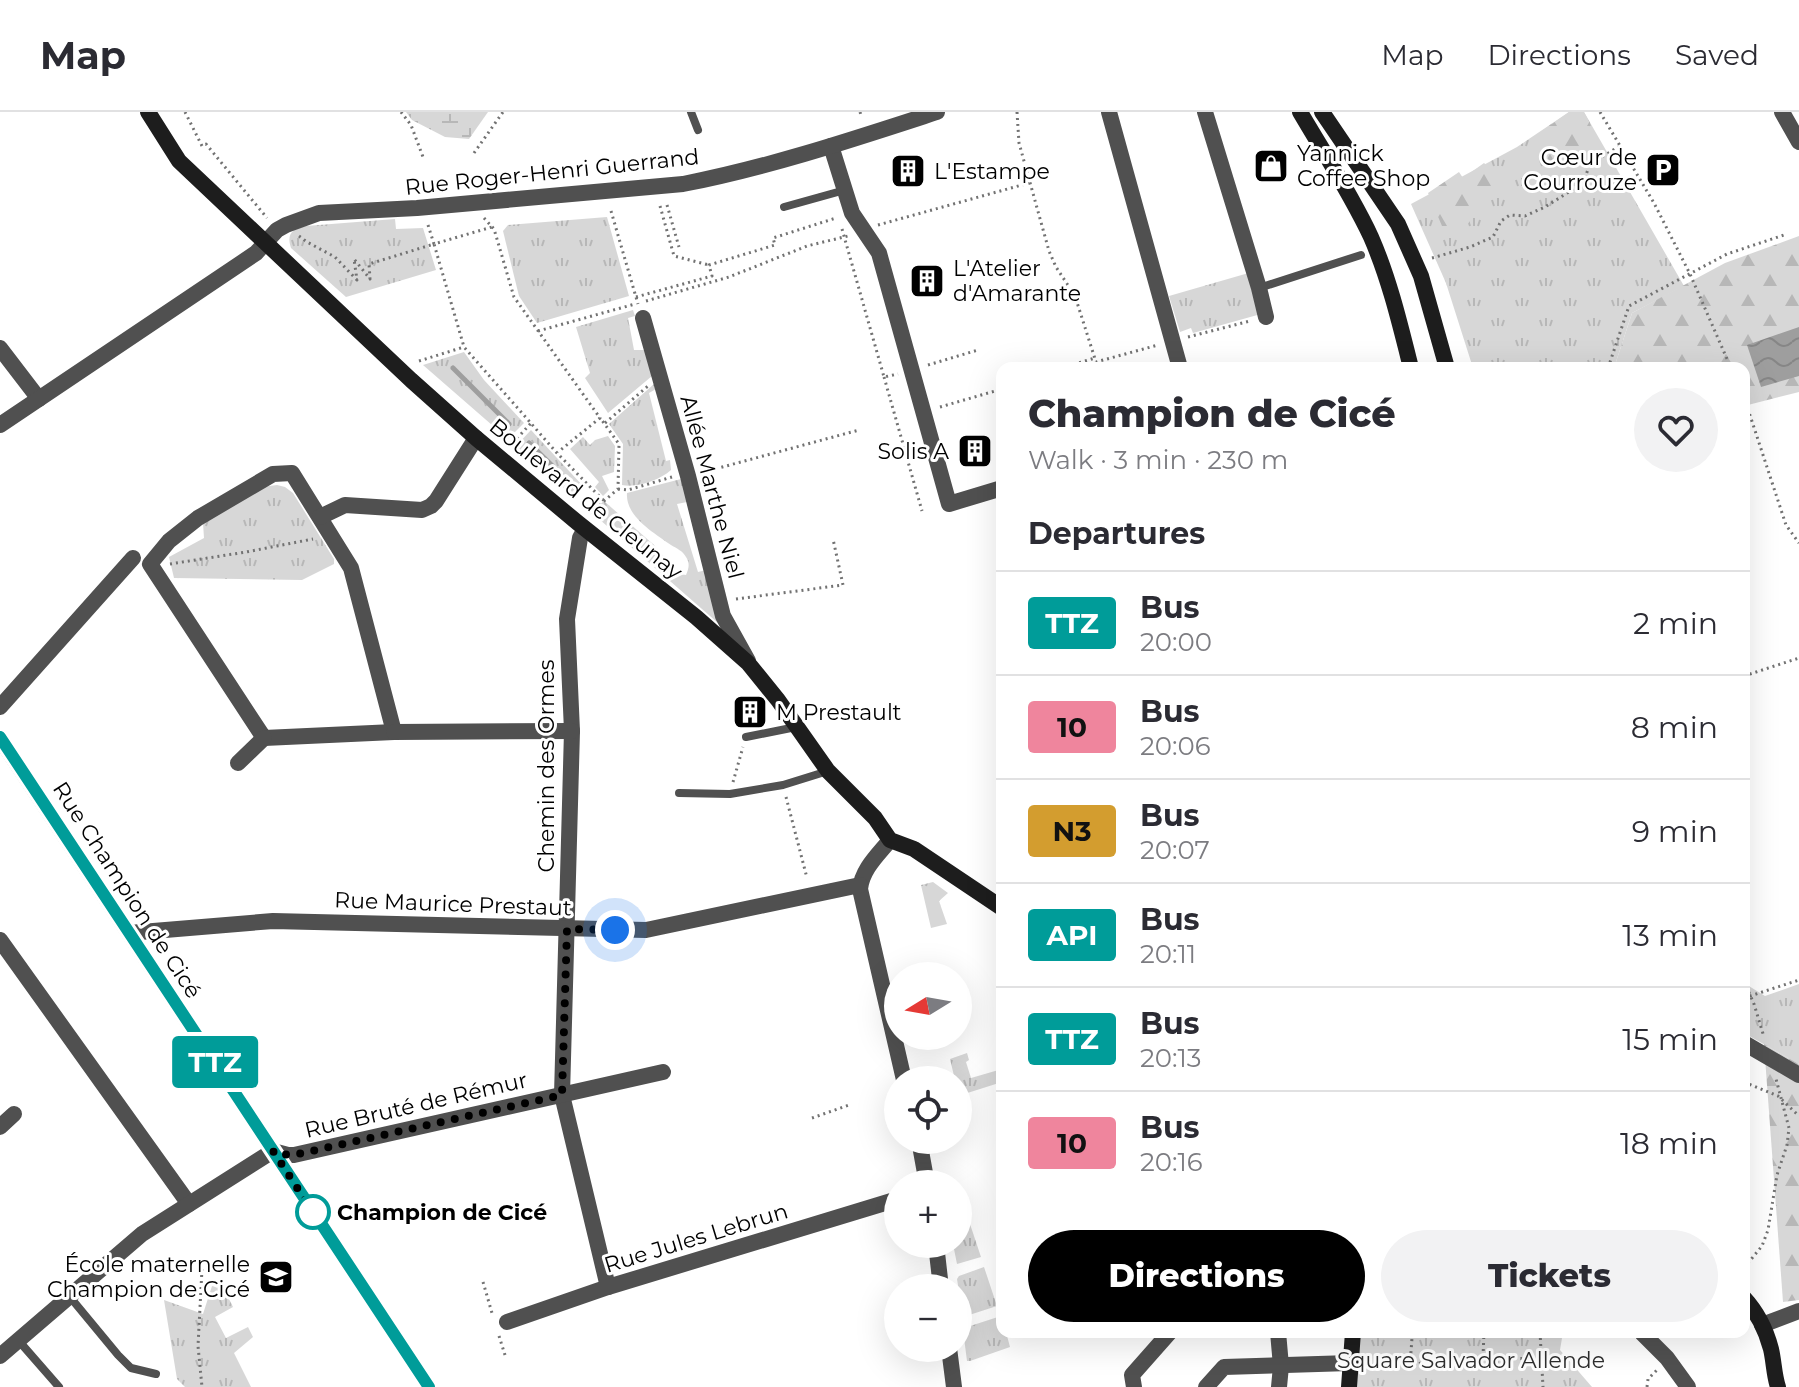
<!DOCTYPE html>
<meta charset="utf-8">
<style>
body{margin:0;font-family:Montserrat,sans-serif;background:#f2f2f3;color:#2b2b33;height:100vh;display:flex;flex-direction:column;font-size:30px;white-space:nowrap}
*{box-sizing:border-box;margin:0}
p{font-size:26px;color:#7c7c81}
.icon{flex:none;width:44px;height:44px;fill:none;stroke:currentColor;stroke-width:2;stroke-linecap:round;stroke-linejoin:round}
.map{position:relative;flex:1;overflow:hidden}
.sheet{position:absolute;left:996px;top:250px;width:754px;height:976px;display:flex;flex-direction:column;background:#fff;border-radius:16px;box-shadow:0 8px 32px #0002}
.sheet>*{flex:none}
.badge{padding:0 16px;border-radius:6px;font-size:28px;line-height:52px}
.needle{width:52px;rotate:259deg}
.tools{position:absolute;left:884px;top:850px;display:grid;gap:16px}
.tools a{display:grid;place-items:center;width:88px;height:88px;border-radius:50%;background:#fff;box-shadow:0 8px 32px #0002;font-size:40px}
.you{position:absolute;width:40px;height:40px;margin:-20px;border:6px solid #fff;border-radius:50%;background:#1a73e8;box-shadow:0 0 0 12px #1a73e833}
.map>.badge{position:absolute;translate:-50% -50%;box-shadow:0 0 0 4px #fff}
h2{padding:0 32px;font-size:30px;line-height:72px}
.round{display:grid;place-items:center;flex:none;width:84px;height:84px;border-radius:42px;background:#f2f2f3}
.headline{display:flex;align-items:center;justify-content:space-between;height:136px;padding:0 32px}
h1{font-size:38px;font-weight:800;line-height:60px}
.primary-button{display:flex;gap:16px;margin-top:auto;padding:16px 32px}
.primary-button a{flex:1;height:92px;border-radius:48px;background:#000;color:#fff;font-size:32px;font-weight:800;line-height:92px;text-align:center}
.primary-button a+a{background:#f2f2f3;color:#2b2b33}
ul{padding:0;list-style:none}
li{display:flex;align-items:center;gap:24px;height:104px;padding:0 32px;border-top:2px solid #e1e1e2}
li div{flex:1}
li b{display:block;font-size:30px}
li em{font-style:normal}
li .badge{min-width:88px;font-weight:700;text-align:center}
header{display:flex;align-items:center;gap:48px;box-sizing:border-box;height:112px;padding:0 40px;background:#fff;border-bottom:2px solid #e1e1e2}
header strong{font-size:38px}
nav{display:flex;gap:44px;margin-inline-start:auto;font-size:28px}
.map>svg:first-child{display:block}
.grass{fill:url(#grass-tufts)}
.forest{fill:url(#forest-firs)}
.wetland{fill:url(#wetland-marsh)}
.water{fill:url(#water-waves)}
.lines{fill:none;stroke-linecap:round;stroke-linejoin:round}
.stream{stroke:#9e9e9e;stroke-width:5}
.path{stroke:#727272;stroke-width:3;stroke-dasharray:2 4;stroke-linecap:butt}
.lane{stroke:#505050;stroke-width:8}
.street{stroke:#505050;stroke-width:16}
.secondary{stroke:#1d1d1d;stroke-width:16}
.line-casing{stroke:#fff;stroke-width:18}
.line{stroke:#009c99;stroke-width:12}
.walk{stroke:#000;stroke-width:8;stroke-dasharray:0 14.4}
.stop-dot{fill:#fff;stroke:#009c99;stroke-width:4}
.labels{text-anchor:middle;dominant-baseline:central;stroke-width:6;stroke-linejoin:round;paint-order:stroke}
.poi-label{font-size:22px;fill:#000;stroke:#fff;text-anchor:start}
.street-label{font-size:22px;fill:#000;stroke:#fff}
.stop-label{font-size:22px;font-weight:bold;fill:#000;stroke:#fff;text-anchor:start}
.park-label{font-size:22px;fill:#2e2e2e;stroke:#fff}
</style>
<header>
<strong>Map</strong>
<nav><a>Map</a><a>Directions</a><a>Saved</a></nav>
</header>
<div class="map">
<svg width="1799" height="1275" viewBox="0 0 1799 1275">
<defs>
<pattern id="grass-tufts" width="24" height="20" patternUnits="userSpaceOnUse" patternTransform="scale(2)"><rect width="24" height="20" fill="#d7d7d7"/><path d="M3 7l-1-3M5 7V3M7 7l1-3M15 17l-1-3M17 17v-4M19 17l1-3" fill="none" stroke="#b7b7b7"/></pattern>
<pattern id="forest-firs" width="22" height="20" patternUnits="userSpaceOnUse" patternTransform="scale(2)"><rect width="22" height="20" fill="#d7d7d7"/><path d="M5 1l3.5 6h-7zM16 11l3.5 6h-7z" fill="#b7b7b7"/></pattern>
<pattern id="wetland-marsh" width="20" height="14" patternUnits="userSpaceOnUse" patternTransform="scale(2)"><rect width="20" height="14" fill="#d7d7d7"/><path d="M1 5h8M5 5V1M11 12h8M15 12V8" fill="none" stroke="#b7b7b7"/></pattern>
<pattern id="water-waves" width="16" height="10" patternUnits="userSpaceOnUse" patternTransform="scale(2)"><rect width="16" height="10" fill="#9e9e9e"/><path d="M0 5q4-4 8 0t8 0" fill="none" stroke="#868686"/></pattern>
</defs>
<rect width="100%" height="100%" fill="#fff"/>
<g class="grass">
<polygon points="1569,0 1584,0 1684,174 1632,201 1614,256 1473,256 1446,171 1411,92 1517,35"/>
<polygon points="607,105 629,184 537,211 519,184 503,119 508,113"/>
<path d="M395,107l1,10 27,-1 13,42 -90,27 -55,-49c-5,-15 2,-19 15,-22z"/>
<polygon points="1252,160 1261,202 1193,221 1191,216 1180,220 1169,184"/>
<polygon points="633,198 635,204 628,206 634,238 645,238 652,264 608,301 585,266 590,261 576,215"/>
<polygon points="464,240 484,268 524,311 508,327 423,253"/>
<path d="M654,272l2,5 -7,4 17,68 4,-1 1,10c-11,10 -34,18 -49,15l1,-41 -14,-20z"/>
<polygon points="531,318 583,374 573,384 516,334"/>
<polygon points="608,324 615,334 614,360 602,364 609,378 603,384 595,375 599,370 570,337 583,325 590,333 595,328"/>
<path d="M681,367l6,23 -10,2 21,68 8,-2 12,53 -127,-111 13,-11 50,44 25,29 7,1c3,-7 4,-12 0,-18 -3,-6 -10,-9 -15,-12 -17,-12 -46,-29 -44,-52z"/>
<polygon points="277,373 285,375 293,381 334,447 334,452 302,468 174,466 169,445 204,426 203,411 262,375"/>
<polygon points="933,770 948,781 939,789 947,812 931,816 921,773"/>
<polygon points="1744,871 1765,884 1799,872 1799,952 1744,921"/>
<polygon points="967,941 969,948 966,950 971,966 1002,957 1002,970 958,984 958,968 955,968 950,947"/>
<polygon points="970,1112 981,1145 957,1152 953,1132 958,1132 958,1115"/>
<polygon points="984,1155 997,1194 963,1205 957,1167 959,1164"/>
<polygon points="212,1174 224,1177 233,1195 215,1205 226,1226 248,1215 253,1225 234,1241 251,1275 185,1275 177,1267 164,1188 203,1202"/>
<polygon points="1001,1204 1002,1220 1006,1220 1010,1235 970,1249 967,1249 963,1218 964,1216"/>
<polygon points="1354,1220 1563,1220 1560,1238 1592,1275 1351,1275"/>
</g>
<g class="forest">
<polygon points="1569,0 1584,0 1590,11 1586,36 1568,51 1556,53 1548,47 1542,19"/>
<path d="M1484,51l17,15 5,15c-10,8 -21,7 -32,11l1,9 -13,20 -11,2 -9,-9 -14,-33 31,-21 4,6z"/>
<polygon points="1799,124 1799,280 1744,294 1744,256 1614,256 1632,201 1725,151"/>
<polygon points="1764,932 1799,952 1799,1188 1783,1190"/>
</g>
<polygon class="wetland" points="406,0 488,0 469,27 445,25 412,8"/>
<polygon class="water" points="1799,215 1799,264 1761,275 1747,233"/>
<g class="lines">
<g class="stream">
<polyline points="453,256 509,312"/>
<polyline points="529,331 574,375"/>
</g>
<g class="path">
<polyline points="185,0 202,34 206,32 267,106"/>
<polyline points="401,0 411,13 423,45"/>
<polyline points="860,0 861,3"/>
<polyline points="1017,0 1019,31 1049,139 1056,155 1075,184 1096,250 1158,233"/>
<polyline points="1600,0 1654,91 1690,162 1731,256"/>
<polyline points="474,41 503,0"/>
<polyline points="667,93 679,135"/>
<polyline points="660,94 674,144 709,153"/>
<polyline points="611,99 638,192"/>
<polyline points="484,106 494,117 514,185 600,306 558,340"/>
<polyline points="428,113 434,132 492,115"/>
<polyline points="878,113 1029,71"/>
<polyline points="842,117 884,265 898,262"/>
<polyline points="299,124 307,130 335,145 357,168 354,147 370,167 369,152 434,132 464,235 557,341 604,389"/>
<polyline points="1432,146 1470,135 1493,125 1501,109 1510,103 1525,104 1545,95 1583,71 1590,52 1620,34"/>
<polyline points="636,185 712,164 709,153 775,133 773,126 836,106"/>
<polyline points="646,189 729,165 807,134 848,124"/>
<polyline points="538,219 635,192"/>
<polyline points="1188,225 1250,209"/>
<polyline points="419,249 464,235"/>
<polyline points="928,253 978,238"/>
<polyline points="1062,256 1095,246"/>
<polyline points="1608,256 1629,194 1727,142 1787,122"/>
<polyline points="884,265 922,399"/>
<polyline points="1744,285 1786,413 1799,431"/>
<polyline points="940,295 1002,277"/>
<polyline points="605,311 648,274"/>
<polyline points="513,331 531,311"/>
<polyline points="704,360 859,318"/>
<polyline points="618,377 628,378 672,365"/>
<polyline points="590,401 618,377 619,332 601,307"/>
<polyline points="170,452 246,440 313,427"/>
<polyline points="736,487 843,473 833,427"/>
<polyline points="1744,564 1799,546"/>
<polyline points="733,670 743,635"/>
<polyline points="786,685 807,766"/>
<polyline points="1744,869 1754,892 1764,925"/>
<polyline points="1744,886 1799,868"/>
<polyline points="1744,970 1778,984 1799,1004"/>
<polyline points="812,1006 849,993"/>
<polyline points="1744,1156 1762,1134 1768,1118 1777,1063 1787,1033 1789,1016 1776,967"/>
<polyline points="202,1157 198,1234 202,1275"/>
<polyline points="483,1170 492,1201"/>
<polyline points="1540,1220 1543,1275"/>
<polyline points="499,1224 505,1243"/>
<polyline points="1483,1245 1484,1220"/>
<polyline points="1365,1253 1410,1253 1459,1245 1541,1247"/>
<polyline points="1410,1253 1412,1226 1418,1220"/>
<polyline points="1647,1275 1648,1267 1657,1258"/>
</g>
<g class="lane">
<polyline points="691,0 698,18"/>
<polyline points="784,95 845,78"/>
<polyline points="1259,176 1361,143"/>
<polyline points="746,625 796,615"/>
<polyline points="679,681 730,682 783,673 828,659"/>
<polyline points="70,1185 118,1243 131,1256 156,1262"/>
<polyline points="18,1228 59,1275"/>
</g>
<g class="street">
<polyline points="1109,0 1180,256"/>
<polyline points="1205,0 1259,176 1266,205"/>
<polyline points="1782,0 1799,30"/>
<polyline points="831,34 852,101 879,141 949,392 1002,376"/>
<polyline points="643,206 688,364 723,504 748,549"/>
<polyline points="0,236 39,287"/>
<path d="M0,313l256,-172 21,-23 9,-5 33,-12 98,-5 266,-24c87,-17 171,-45 254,-72"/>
<polygon points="292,361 351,456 394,620 264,626 150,452 169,429 198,406 273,362"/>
<polyline points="320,405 345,393 422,398 431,394 436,389 476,326"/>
<polyline points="585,417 580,426 567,507 572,619 562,983 608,1175"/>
<polyline points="0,595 133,446"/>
<polyline points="394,620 572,619"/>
<polyline points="0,626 429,1275"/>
<polyline points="238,651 264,626"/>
<path d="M890,728c-12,15 -28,29 -30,49l44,191"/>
<polyline points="129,821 273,809 646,818 860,773"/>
<polyline points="0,828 189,1092"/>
<polyline points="1744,931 1799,963"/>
<polyline points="0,1015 14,1002"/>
<polyline points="919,1028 927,1072"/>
<polyline points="936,1132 941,1176"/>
<polyline points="507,1210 608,1175 898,1087"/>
<polyline points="1762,1213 1799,1199"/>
<polyline points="1278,1220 1281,1254 1279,1275"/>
<polyline points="1642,1221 1667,1246 1688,1275"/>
<polyline points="949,1236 954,1275"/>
<polyline points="0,1244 142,1122 273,1039 288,1043 294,1043 663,960"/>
<polyline points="1134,1275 1132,1263 1170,1220"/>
<polyline points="1206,1275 1224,1255 1350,1251"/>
</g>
<g class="secondary">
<polyline points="148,0 179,49 411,268 476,326 578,411 696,505 748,551 778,588 828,659 875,706 890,728 914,737 1002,796"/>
<path d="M1300,0c24,41 51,82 71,125 18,41 29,87 40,131"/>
<polyline points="1322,0 1398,112 1421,164 1447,256"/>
<path d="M1744,1186c13,14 22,32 27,51 3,13 3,26 7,38"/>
<polyline points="1349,1275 1353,1220"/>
</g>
</g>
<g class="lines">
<g class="line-casing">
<polyline id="line" points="0,625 429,1275"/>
</g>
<use href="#line" class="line"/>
<polyline class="walk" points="313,1100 273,1039 288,1043 294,1043 562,983 567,817 615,818"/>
</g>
<defs>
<g id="shop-square" transform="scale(1.8)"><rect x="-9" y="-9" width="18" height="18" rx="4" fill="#000" stroke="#fff"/><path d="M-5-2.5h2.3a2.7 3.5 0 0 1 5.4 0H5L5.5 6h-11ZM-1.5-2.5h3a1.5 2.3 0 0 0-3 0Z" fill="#fff"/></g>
<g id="parking-square" transform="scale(1.8)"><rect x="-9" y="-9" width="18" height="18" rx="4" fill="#000" stroke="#fff"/><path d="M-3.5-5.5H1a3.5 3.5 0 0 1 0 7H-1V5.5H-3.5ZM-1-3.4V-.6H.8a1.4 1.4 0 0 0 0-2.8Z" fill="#fff"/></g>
<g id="building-square" transform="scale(1.8)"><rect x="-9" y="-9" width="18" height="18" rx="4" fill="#000" stroke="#fff"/><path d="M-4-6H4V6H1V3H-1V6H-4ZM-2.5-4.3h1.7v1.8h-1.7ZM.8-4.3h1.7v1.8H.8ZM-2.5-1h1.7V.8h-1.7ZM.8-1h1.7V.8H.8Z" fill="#fff"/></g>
<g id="school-square" transform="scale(1.8)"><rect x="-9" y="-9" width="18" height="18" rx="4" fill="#000" stroke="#fff"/><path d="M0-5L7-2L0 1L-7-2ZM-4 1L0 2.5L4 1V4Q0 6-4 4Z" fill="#fff"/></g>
</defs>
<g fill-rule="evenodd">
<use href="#shop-square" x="1271" y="54"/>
<use href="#parking-square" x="1663" y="58"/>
<use href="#building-square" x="908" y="59"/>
<use href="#building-square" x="927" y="169"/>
<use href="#building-square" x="975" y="339"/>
<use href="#building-square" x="750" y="600"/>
<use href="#school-square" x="276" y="1165"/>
</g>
<circle class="stop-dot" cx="313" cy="1100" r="16"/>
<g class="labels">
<g class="poi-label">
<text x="1297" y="41">Yannick<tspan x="1297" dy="25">Coffee Shop</tspan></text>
<text x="1637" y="45" text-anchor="end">Cœur de<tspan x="1637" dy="25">Courrouze</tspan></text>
<text x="934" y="59">L'Estampe</text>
<text x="953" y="156">L'Atelier<tspan x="953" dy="25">d'Amarante</tspan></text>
<text x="949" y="339" text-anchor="end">Solis A</text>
<text x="776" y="600">M Prestault</text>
<text x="250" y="1152" text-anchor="end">École maternelle<tspan x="250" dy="25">Champion de Cicé</tspan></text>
</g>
<g class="street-label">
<text transform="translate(552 60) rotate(-6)">Rue Roger-Henri Guerrand</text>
<text transform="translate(712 375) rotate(75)">Allée Marthe Niel</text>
<text transform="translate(586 387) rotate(39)">Boulevard de Cleunay</text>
<text transform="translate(546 654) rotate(-90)">Chemin des Ormes</text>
<text transform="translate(127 778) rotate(57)">Rue Champion de Cicé</text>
<text transform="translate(453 792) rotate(2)">Rue Maurice Prestaut</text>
<text transform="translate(416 993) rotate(-13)">Rue Bruté de Rémur</text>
<text transform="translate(696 1126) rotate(-17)">Rue Jules Lebrun</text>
</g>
<g class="stop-label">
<text x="337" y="1100">Champion de Cicé</text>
</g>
<g class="park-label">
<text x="1471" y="1248">Square Salvador Allende</text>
</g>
</g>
</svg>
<div class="tools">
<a><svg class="needle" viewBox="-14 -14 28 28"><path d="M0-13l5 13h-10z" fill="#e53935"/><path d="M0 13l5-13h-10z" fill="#7c7c81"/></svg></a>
<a><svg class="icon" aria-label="locate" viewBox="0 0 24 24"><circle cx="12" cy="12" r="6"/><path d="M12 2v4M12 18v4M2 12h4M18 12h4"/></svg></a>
<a>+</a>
<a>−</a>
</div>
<div class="you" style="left:615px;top:818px"></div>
<b class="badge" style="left:215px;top:950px;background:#009c99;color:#fff">TTZ</b>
<section class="sheet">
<div class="headline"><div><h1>Champion de Cicé</h1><p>Walk · 3 min · 230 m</p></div><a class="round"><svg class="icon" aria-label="heart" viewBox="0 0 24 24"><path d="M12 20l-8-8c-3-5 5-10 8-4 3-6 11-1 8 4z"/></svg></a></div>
<h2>Departures</h2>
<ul>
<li><span class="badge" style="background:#009c99;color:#fff">TTZ</span><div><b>Bus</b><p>20:00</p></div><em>2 min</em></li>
<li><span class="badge" style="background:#ef859d;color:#111">10</span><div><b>Bus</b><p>20:06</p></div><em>8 min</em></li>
<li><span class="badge" style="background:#d39d2f;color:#111">N3</span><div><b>Bus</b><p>20:07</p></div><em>9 min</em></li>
<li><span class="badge" style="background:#009c99;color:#fff">API</span><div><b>Bus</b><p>20:11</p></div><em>13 min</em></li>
<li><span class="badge" style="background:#009c99;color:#fff">TTZ</span><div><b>Bus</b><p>20:13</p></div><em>15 min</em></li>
<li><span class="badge" style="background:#ef859d;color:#111">10</span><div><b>Bus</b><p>20:16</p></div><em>18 min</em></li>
</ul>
<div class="primary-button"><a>Directions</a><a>Tickets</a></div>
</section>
</div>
